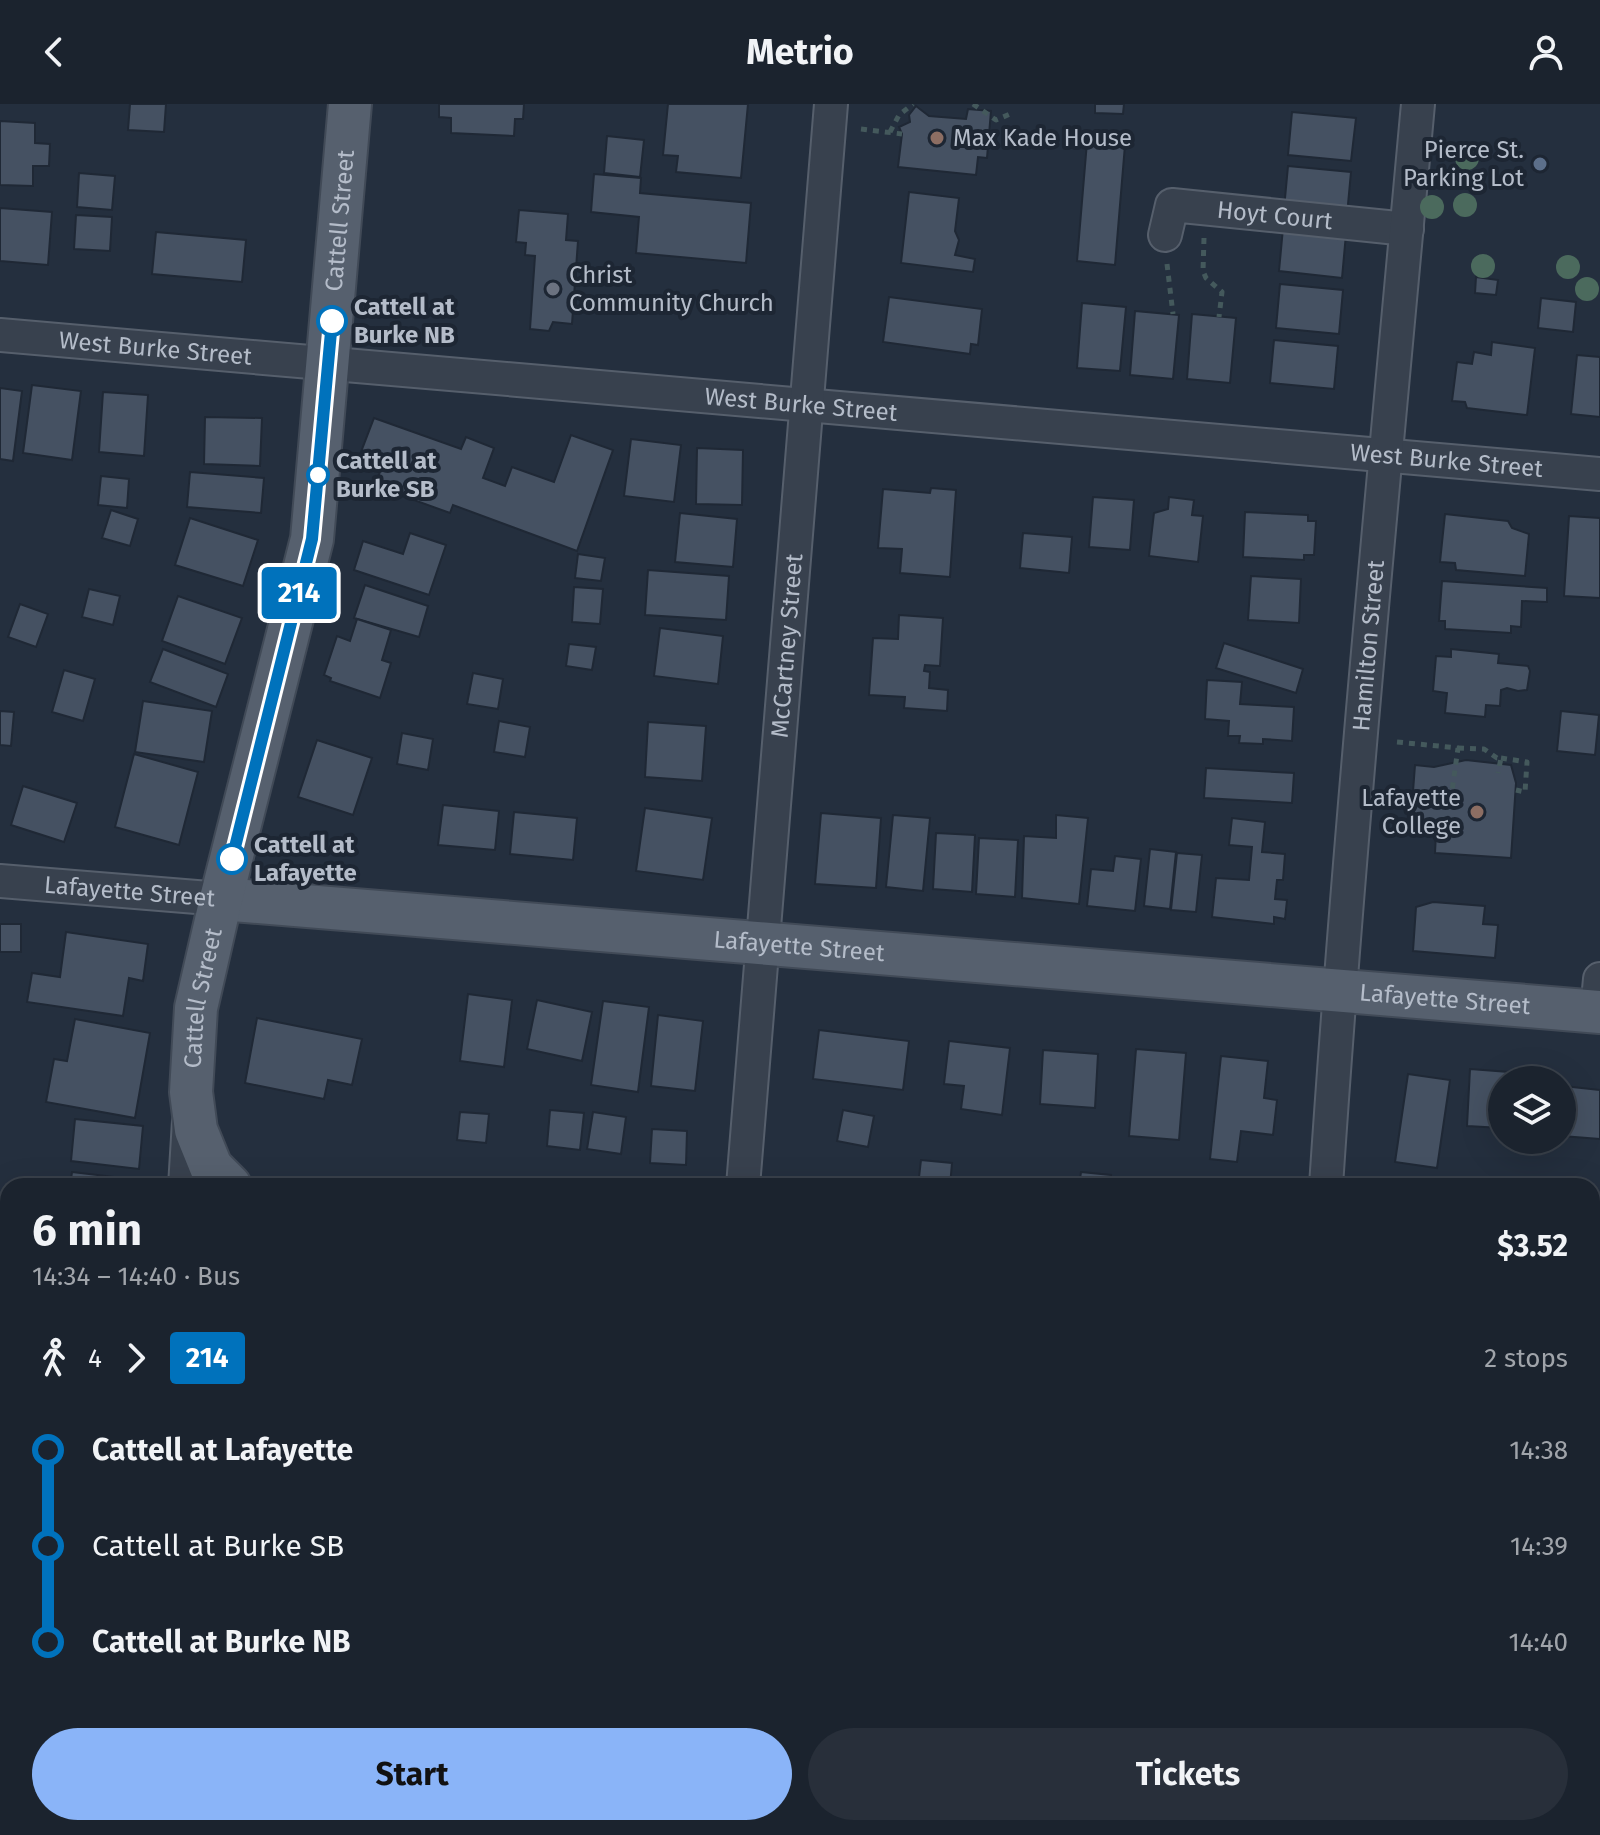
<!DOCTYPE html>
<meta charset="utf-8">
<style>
body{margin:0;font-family:"Fira Sans",sans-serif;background:#282f3a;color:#f1f3f6;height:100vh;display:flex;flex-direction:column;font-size:30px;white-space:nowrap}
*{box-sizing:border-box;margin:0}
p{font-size:26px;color:#a0a4aa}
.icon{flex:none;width:44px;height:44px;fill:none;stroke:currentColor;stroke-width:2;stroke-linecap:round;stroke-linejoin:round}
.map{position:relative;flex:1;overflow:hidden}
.sheet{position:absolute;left:0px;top:1074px;width:1600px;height:658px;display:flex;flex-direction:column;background:#1b232e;border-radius:24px 24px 0 0;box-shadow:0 8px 32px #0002,0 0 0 2px #39404a}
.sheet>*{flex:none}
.badge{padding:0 16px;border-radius:6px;font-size:28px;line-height:52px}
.fabs{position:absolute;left:1488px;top:962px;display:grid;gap:16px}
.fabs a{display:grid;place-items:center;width:88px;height:88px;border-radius:50%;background:#1b232e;box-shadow:0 8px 32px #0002,0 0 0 2px #39404a;font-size:40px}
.map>.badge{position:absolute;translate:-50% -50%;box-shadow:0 0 0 4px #fff}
.legs{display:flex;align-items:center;gap:12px;height:88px;padding:0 32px;font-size:26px}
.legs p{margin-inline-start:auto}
.summary{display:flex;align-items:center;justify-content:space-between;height:136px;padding:0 32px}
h1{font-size:44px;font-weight:700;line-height:60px}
.primary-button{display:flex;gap:16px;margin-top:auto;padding:16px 32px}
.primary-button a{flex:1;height:92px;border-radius:48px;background:#8ab4f8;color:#111;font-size:32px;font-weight:700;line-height:92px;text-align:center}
.primary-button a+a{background:#282f3a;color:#f1f3f6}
ul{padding:0 32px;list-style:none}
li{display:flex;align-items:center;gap:28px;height:96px;font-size:30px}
li i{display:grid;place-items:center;width:12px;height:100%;margin:0 10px;background:currentColor}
li i::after{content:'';width:20px;height:20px;margin:-10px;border:6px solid;border-radius:50%;background:#1b232e}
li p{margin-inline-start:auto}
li:first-child i{background:linear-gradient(#0000 50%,currentColor 0)}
li:last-child i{background:linear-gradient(currentColor 50%,#0000 0)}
header{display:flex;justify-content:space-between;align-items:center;height:104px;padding:0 32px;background:#1b232e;font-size:36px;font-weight:700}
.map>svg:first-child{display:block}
.green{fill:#263c3f}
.building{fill:#455162;stroke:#1f2835;stroke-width:2}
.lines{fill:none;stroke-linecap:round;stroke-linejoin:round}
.minor-casing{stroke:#565f6c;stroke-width:36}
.major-casing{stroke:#414a57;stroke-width:46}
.path{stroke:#44595c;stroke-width:5;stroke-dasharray:6 6;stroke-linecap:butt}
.minor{stroke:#38414e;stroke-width:32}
.major{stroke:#56606e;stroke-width:42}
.tree{fill:#4b6a5d}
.line-1-casing{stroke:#fff;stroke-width:18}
.line-1{stroke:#0072bc;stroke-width:12}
.education-dot{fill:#8d6e63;stroke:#1d2633;stroke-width:3}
.service-dot{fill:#5c6f8a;stroke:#1d2633;stroke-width:3}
.worship-dot{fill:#6b7280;stroke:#1d2633;stroke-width:3}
.stop-1-dot{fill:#fff;stroke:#0072bc;stroke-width:4}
.labels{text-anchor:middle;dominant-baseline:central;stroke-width:8;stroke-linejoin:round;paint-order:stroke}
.poi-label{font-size:24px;fill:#b4bcc9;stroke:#1d2633;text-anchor:start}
.street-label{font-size:24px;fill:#b4bcc9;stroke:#1d2633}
.stop-label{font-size:24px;font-weight:bold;fill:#b4bcc9;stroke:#1d2633;text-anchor:start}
</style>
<header><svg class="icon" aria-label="back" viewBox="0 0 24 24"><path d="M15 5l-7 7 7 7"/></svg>Metrio<svg class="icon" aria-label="person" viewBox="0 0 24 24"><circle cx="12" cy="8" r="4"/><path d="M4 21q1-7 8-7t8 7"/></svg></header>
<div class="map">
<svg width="1600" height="1731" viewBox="0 0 1600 1731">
<rect width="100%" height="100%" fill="#242f3e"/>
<polygon class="green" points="1592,1377 1600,1378 1600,1731 1396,1731 1394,1724 1592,1724"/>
<g class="building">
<polygon points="130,0 166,0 164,28 128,26"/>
<polygon points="439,0 524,0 523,15 515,15 514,32 451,29 451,14 439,13"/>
<polygon points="668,0 748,0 741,74 676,68 678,52 663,51"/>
<polygon points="1095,0 1124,0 1123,10 1095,9"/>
<polygon points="916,2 929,12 966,15 968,5 991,7 987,54 978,53 976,71 898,63 902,30 899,23 910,18 909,11"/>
<polygon points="1292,8 1356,14 1351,57 1288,51"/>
<polygon points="0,17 35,19 35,39 50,40 49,62 33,62 33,82 0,81"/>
<polygon points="607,32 644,36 640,73 604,69"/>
<polygon points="1087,38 1125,41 1115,161 1077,157"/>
<polygon points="1288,62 1351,68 1347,111 1284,105"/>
<polygon points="79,69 115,72 112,106 77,103"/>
<polygon points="594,70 641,74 640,89 751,99 746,159 636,149 639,113 591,108"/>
<polygon points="909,88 959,94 955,127 959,136 955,151 975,155 973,168 901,159"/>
<polygon points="0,104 52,108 48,161 0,157"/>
<polygon points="519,106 568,110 566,136 578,137 572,220 553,218 549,227 530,225 535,152 525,151 526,139 516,138"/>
<polygon points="76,111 112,113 110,147 74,145"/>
<polygon points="1283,124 1346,130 1342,174 1279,167"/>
<polygon points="156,128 246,136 242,178 152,170"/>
<polygon points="1476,173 1498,176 1496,191 1475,189"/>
<polygon points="1280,180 1343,186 1339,230 1276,224"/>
<polygon points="889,193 982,205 978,241 971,240 970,250 883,238"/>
<polygon points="1541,194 1576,198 1573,228 1538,224"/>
<polygon points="1082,199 1126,203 1120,267 1077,264"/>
<polygon points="1135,207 1179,211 1173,275 1130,271"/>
<polygon points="1192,210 1236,214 1230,279 1187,275"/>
<polygon points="1274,236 1338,242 1334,285 1270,279"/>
<polygon points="1492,238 1535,244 1527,311 1467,304 1465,298 1452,297 1457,258 1472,260 1474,248 1491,251"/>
<polygon points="1577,251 1600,253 1600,313 1571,310"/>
<polygon points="32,281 81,287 72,356 23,349"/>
<polygon points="0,284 22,287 13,357 0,355"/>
<polygon points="103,288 148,291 144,352 99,348"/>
<polygon points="205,313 262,314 260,362 204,360"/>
<polygon points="374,314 461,345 466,333 494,344 483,374 505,382 512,363 554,378 571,331 613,346 577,447 453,401 450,409 375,382 384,356 361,348"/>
<polygon points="631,335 681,341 674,398 624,392"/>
<polygon points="697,344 743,346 742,401 696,400"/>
<polygon points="190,368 264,374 261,409 187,403"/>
<polygon points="101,372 129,375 127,404 98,401"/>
<polygon points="931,384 956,386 950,473 900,469 902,445 878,444 883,385 930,389"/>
<polygon points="1093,393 1134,396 1130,446 1089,443"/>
<polygon points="1169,393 1194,396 1192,411 1203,412 1198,458 1149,452 1154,409 1168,405"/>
<polygon points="111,406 138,415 130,442 102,434"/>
<polygon points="1245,408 1308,411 1308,417 1316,417 1314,451 1304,451 1304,456 1243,453"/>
<polygon points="680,409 737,415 733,463 675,458"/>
<polygon points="1445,410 1508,417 1512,424 1529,430 1525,472 1456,466 1455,459 1440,458"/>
<polygon points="1569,412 1600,414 1600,494 1564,492"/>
<polygon points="190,414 258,436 243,482 175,461"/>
<polygon points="410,429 446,441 429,491 354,466 363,437 403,450"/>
<polygon points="1023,429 1072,433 1069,469 1020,464"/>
<polygon points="578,450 605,454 601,477 575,474"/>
<polygon points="648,466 729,472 726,516 645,511"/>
<polygon points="1251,472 1301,475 1299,519 1248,516"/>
<polygon points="1442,477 1547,484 1547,498 1522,497 1521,523 1511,522 1511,529 1445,525 1445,517 1439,517"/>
<polygon points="365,481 428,502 419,533 354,514"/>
<polygon points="574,483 603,485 600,520 572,518"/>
<polygon points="89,485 120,492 113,521 82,513"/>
<polygon points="178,492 242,514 225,560 162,537"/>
<polygon points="20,500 48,510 36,543 8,533"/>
<polygon points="899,511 943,514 940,562 925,561 924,567 930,568 929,584 948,586 947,607 904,604 905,593 869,591 873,534 898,535"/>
<polygon points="357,515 391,526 382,556 391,559 380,594 330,577 331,574 324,571 337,532 350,537"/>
<polygon points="660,524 723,532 718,580 654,572"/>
<polygon points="1224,539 1303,565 1296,589 1216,564"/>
<polygon points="569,540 596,543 592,566 566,562"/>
<polygon points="163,545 228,570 216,603 150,578"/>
<polygon points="1451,545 1499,550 1498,559 1528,562 1530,567 1527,586 1518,587 1507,584 1501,586 1500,602 1486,601 1485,613 1445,609 1447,589 1433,587 1436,552 1451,553"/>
<polygon points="64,566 95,575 83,617 52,608"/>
<polygon points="473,569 503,575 498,605 467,600"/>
<polygon points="1207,576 1242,578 1240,600 1294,603 1292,637 1263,635 1263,640 1239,639 1240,632 1228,632 1229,617 1205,615"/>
<polygon points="143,597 212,607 204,658 135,648"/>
<polygon points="0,607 14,608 11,642 0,641"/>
<polygon points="1561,607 1599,611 1595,651 1557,647"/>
<polygon points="499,617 530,623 525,653 494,648"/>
<polygon points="648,618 706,622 702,677 645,673"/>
<polygon points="402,629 433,635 428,666 397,660"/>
<polygon points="317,636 372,654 353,711 298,693"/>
<polygon points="134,650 198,668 179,741 115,723"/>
<polygon points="1466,656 1511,661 1516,679 1511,754 1435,749 1436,729 1410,727 1415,661 1434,663"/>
<polygon points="1206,664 1294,669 1292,699 1204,694"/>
<polygon points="23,682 77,699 64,738 11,721"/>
<polygon points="443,701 499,707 495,746 438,741"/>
<polygon points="645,704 712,714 703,776 636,767"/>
<polygon points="514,708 577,714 573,756 510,750"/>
<polygon points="821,709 881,714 876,784 815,780"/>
<polygon points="893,711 930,714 923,787 886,783"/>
<polygon points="1056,711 1088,714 1079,800 1022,794 1024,732 1056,734"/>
<polygon points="1232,714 1265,718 1262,748 1285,750 1283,776 1277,776 1275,795 1287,796 1285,815 1274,813 1274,820 1212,813 1216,774 1249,776 1252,743 1229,741"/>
<polygon points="936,729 975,731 972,788 933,785"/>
<polygon points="979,734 1018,736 1015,793 976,790"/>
<polygon points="1150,745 1176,748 1170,805 1144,802"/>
<polygon points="1177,749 1202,751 1196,808 1171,806"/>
<polygon points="1115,752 1141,755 1135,807 1087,802 1091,765 1113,767"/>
<polygon points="1433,798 1485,802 1483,820 1498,821 1495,854 1413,847 1416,803"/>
<rect x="0" y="820" width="21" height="28"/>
<polygon points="66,828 148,840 143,877 129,874 123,912 27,898 32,869 60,873"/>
<polygon points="468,890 512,896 504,963 460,957"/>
<polygon points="537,896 592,908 582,957 527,945"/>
<polygon points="603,897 649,903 638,988 591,981"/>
<polygon points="658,911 703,917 695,987 651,982"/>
<polygon points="257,914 362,935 352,981 328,976 324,995 245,979"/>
<polygon points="75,915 150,929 135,1014 46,998 54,955 67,957"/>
<polygon points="819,926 909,937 903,986 813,975"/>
<polygon points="949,937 1010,944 1002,1011 961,1005 964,982 944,980"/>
<polygon points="1136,945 1186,949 1179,1036 1129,1032"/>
<polygon points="1043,946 1098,950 1095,1004 1040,1000"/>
<polygon points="1221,952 1268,957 1264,994 1277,996 1273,1031 1241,1027 1237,1058 1210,1055"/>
<polygon points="1470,965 1509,968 1509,976 1502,976 1502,1024 1467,1022"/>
<polygon points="1408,970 1450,976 1437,1064 1395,1058"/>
<polygon points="1563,982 1600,986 1600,1035 1562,1032"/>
<polygon points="550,1006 584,1009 580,1046 547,1042"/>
<polygon points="843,1006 874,1012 868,1043 837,1037"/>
<polygon points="460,1008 489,1010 486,1039 457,1036"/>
<polygon points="593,1008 626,1013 621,1050 587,1045"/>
<polygon points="75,1015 143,1022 139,1065 71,1057"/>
<polygon points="652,1025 687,1027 686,1061 650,1059"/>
<polygon points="921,1056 952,1059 950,1082 918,1082"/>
<polygon points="72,1068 140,1076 139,1082 70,1082"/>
<polygon points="1081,1068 1111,1071 1110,1082 1079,1082"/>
<polygon points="1124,1073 1156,1076 1155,1082 1124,1082"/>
<polygon points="0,1116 8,1116 8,1146 0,1145"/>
<polygon points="0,1301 8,1301 8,1332 0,1331"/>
<polygon points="1592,1328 1600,1329 1600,1367 1592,1366"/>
<polygon points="8,1703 8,1724 77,1724 76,1731 4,1731"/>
<rect x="184" y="1724" width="54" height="7"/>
<rect x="350" y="1724" width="40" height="7"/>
<rect x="408" y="1724" width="46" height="7"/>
<polygon points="1039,1724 1096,1724 1095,1731 1039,1731"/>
<polygon points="1330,1724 1378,1724 1381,1726 1378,1731 1342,1731"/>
</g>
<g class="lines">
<g class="minor-casing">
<g id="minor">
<path id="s1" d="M1165,131l7,-30 235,24"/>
<path id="s2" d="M0,231l1600,139"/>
<path id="s3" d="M0,777l221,18"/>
<polyline points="1597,907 1600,875"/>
<polyline points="185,1082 189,1017"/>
<path id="s4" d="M743,1082l88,-1082"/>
<path id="s5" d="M1326,1082c24,-361 59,-721 92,-1082"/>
<polyline points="1127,1724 1131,1731"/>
<polyline points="139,1731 140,1724"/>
<polyline points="690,1731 691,1724"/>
</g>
</g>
<g class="major-casing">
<g id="major">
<path id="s6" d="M221,795l1379,113"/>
<path id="s7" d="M230,1082l-19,-19 -15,-37 -5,-38 5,-84 25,-109 91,-360 38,-435"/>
<polyline points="1203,1724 1214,1731"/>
</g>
</g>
<g class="path">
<polyline points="973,0 996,16 1010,10"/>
<polyline points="861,25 902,30"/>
<polyline points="890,28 899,11 913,0"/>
<polyline points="1204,134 1203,167 1206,174 1222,188 1219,213"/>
<polyline points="1167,160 1173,210"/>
<polyline points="1397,638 1458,644 1452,687"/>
<polyline points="1458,644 1484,645 1497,654 1501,654 1498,669"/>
<polyline points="1501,654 1527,658 1525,688 1516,686"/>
<polyline points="1393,688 1423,692 1429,690"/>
</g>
<use href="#minor" class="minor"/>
<use href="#major" class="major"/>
</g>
<g class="tree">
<circle cx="1467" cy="54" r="12"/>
<circle cx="1465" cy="101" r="12"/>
<circle cx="1432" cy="103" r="12"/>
<circle cx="1483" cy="162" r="12"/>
<circle cx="1568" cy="163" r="12"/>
<circle cx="1587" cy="185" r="12"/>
</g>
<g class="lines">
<g class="line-1-casing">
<polyline id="line-1" points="232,755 312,435 332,217"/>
</g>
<use href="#line-1" class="line-1"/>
</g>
<g class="education-dot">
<circle cx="937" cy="34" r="8"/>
<circle cx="1477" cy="708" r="8"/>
</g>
<circle class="service-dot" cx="1540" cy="60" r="8"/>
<circle class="worship-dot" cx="553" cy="185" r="8"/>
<g class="stop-1-dot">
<circle cx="332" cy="217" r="14"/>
<circle cx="318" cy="371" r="10"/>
<circle cx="232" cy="755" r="14"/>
</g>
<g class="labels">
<g class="poi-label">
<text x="953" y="34">Max Kade House</text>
<text x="1524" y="46" text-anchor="end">Pierce St.<tspan x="1524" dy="28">Parking Lot</tspan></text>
<text x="569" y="171">Christ<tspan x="569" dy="28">Community Church</tspan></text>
<text x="1461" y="694" text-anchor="end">Lafayette<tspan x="1461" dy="28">College</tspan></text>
</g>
<g class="street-label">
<text stroke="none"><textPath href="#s1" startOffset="134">Hoyt Court</textPath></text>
<text stroke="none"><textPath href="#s7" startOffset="992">Cattell Street</textPath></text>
<text stroke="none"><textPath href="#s2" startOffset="156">West Burke Street</textPath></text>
<text stroke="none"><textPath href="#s2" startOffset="804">West Burke Street</textPath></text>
<text stroke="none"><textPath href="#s2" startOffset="1452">West Burke Street</textPath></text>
<text stroke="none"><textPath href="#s4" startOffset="542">McCartney Street</textPath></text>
<text stroke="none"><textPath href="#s5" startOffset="542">Hamilton Street</textPath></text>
<text stroke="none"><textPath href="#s3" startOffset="130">Lafayette Street</textPath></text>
<text stroke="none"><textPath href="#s6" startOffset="580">Lafayette Street</textPath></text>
<text stroke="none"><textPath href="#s7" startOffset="200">Cattell Street</textPath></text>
<text stroke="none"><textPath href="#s6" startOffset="1228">Lafayette Street</textPath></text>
</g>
<g class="stop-label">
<text x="354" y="203">Cattell at<tspan x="354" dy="28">Burke NB</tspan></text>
<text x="336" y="357">Cattell at<tspan x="336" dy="28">Burke SB</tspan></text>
<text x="254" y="741">Cattell at<tspan x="254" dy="28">Lafayette</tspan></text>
</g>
</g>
</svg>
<div class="fabs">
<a><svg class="icon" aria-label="layers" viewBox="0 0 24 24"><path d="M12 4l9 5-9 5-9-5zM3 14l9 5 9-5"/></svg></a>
</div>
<b class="badge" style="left:299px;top:489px;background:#0072bc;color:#fff">214</b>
<section class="sheet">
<div class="summary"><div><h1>6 min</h1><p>14:34 – 14:40 · Bus</p></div><b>$3.52</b></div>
<div class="legs"><svg class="icon" aria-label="walk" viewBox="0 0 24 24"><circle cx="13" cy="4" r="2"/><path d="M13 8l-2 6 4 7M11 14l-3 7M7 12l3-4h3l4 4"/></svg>4<svg class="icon" aria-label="forward" viewBox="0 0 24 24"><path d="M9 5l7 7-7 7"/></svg><b class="badge" style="background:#0072bc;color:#fff">214</b><p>2 stops</p></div>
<ul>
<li><i style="color:#0072bc"></i><b>Cattell at Lafayette</b><p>14:38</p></li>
<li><i style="color:#0072bc"></i><span>Cattell at Burke SB</span><p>14:39</p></li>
<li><i style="color:#0072bc"></i><b>Cattell at Burke NB</b><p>14:40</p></li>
</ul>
<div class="primary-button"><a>Start</a><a>Tickets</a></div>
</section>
</div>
